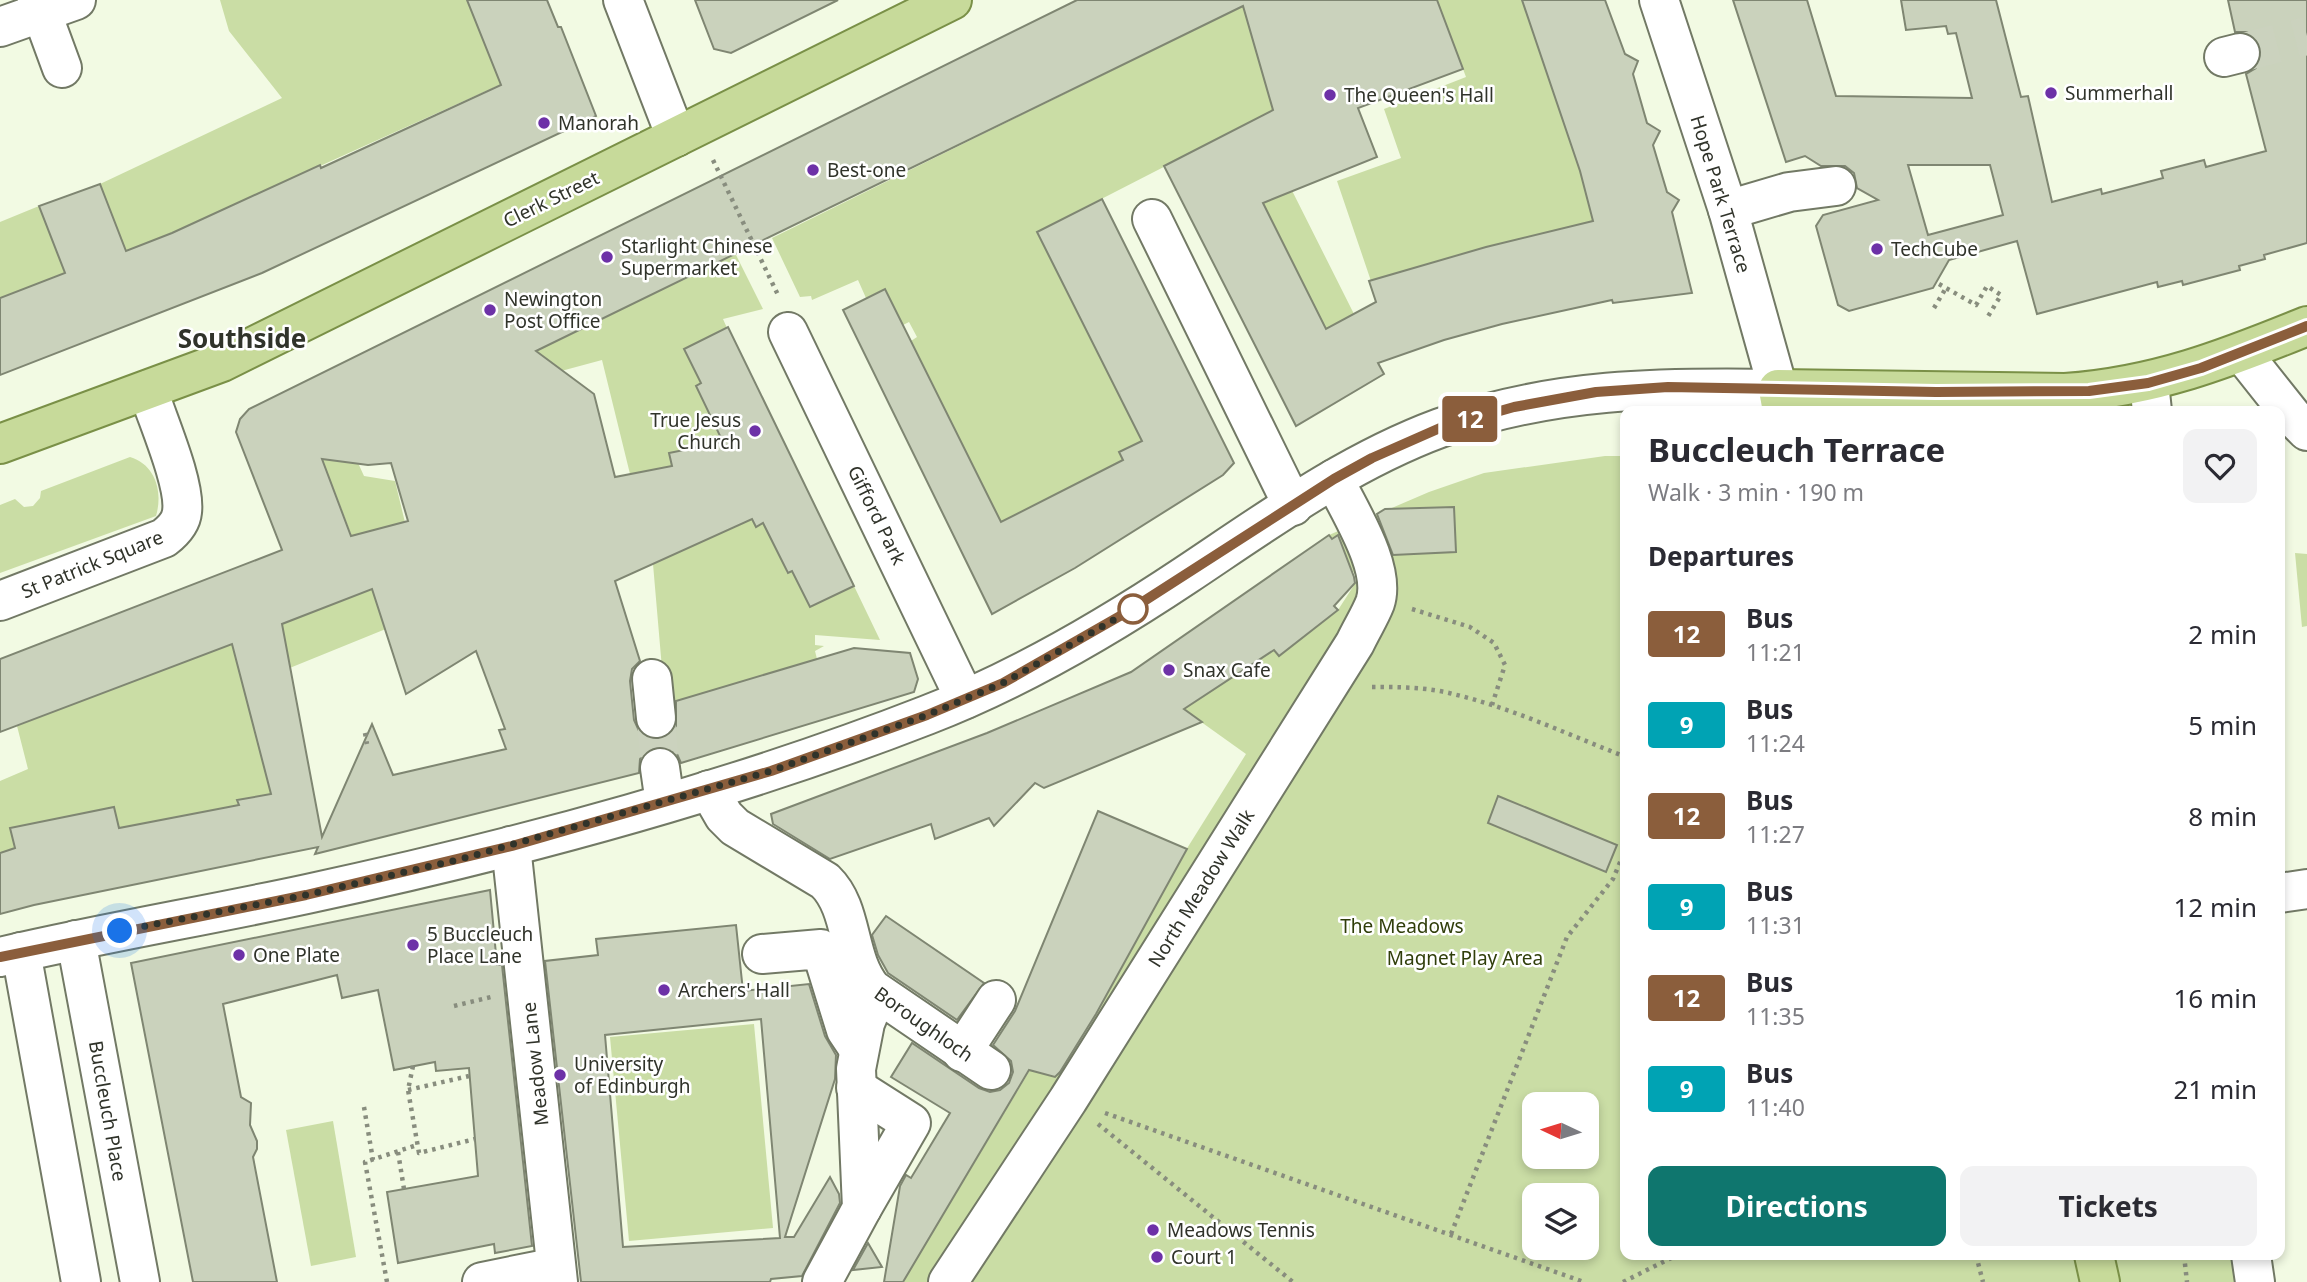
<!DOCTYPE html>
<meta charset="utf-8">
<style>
body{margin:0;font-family:"Noto Sans",sans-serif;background:#f2f2f3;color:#2b2b33;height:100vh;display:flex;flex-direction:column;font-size:26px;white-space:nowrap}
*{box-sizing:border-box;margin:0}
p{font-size:23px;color:#7c7c81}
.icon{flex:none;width:38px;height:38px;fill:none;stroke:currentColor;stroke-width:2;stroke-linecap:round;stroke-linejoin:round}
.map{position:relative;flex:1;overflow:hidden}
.side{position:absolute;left:1620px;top:406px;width:665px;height:854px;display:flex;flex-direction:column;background:#fff;border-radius:14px;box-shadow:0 4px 10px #0003}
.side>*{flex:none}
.badge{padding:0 14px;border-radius:5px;font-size:24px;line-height:46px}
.needle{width:46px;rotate:274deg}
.fabs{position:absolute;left:1522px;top:1092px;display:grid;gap:14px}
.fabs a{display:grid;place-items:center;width:77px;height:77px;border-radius:14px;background:#fff;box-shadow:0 4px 10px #0003;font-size:35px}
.you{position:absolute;width:35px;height:35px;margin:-18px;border:5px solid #fff;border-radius:50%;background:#1a73e8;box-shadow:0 0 0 10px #1a73e833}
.map>.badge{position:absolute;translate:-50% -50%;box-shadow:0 0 0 4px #fff}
h2{padding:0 28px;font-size:26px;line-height:63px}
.round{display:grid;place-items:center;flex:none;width:74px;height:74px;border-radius:14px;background:#f2f2f3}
.overview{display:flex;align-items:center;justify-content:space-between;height:119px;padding:0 28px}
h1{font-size:33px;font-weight:700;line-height:52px}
.cta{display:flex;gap:14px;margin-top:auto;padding:14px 28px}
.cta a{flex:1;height:80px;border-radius:14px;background:#0f766e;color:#fff;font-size:28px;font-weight:700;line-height:80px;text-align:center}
.cta a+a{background:#f2f2f3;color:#2b2b33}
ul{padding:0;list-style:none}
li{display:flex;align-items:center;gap:21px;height:91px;padding:0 28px}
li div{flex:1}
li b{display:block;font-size:26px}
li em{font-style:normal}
li .badge{min-width:77px;font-weight:700;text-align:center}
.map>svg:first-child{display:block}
.green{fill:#cadda5;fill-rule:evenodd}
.building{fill:#cad2bc;stroke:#7f8672;stroke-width:2;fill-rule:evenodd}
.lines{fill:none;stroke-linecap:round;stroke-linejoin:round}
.minor-tunnel{stroke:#cbd2be;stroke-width:38;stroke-dasharray:38 19;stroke-linecap:butt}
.minor-casing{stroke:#727965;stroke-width:42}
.major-casing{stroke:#7a9047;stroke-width:42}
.path{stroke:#888d7e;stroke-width:4.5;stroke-dasharray:3.5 5;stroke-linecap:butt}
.minor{stroke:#fff;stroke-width:38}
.major{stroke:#c7da9a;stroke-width:38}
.line-casing{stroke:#fff;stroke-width:16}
.line{stroke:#8b5e3c;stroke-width:10}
.walk{stroke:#30332a;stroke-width:7;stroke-dasharray:0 12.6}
.poi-dot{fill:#6d31a7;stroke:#fff;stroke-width:2.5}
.stop-dot{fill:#fff;stroke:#8b5e3c;stroke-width:3.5}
.labels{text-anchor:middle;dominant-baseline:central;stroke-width:5;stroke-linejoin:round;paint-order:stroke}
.poi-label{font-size:19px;fill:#30332a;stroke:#fff;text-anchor:start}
.street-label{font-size:19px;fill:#30332a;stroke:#fff}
.park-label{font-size:19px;fill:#303e0a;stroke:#fff}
.district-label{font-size:26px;font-weight:bold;fill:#30332a;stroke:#fff}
</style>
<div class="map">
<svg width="2307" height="1282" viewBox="0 0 2307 1282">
<rect width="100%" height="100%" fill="#f2fae3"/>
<g class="green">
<polygon points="220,0 467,0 489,56 506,82 320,166 128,258 100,184 282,98 229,31"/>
<polygon points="1437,0 1522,0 1580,171 1593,223 1486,247 1371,281 1337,181 1401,158 1384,109 1466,77"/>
<polygon points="1243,6 1273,110 1256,119 1354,314 1300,342 1228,134 1037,232 1138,433 1156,434 1123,460 1040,502 1004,550 999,518 911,341 917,337 909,322 903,325 885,289 866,298 858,280 812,300 811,296 800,297 772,238"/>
<polygon points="39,206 68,280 0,298 0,222"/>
<polygon points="735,253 763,309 723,319 727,328 684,349 701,383 696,386 726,435 701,447 669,453 672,466 630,474 602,360 513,384 504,367"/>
<polygon points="347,439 364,476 395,481 409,539 435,609 243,687 271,794 238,800 239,805 119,828 113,807 10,828 15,848 0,853 0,781 28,769 17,726 372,589 333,487 314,456"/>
<path d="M1605,456h21v799h607l3,27h-1333l127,-212 24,7 17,-16 115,-211 60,-96 -63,-45 91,-60 5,7 59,-46 20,-31 -29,-44 100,-43 55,-19zM1535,1104h52v53h-52zM1535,1195h52v53h-52z"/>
<path d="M130,457c26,8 33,35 26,59l-156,57v-68l15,-6 9,8 9,-1 7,-8 1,-7z"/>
<polygon points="752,519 757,526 768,521 787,573 792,571 810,607 854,586 880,640 815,635 815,645 824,646 815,651 817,659 666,715 653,564"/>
<polygon points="2295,553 2307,554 2307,626 2302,627"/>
<polygon points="754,1024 773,1228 629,1241 610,1037"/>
<polygon points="333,1121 356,1257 311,1266 286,1130"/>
</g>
<g class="building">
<polygon points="467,0 547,0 558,27 561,27 596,116 262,273 0,375 0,298 65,273 39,206 100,184 126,251 172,233 320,165 321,168 501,85"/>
<polygon points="695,0 838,0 731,53 714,49"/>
<path d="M1077,0h360l26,69 -105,39 19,49 -114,46 63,126 50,-27 -7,-21 117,-34 107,-26 -13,-50 -58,-171h83l20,54 13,7 -5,13 14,49 13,8 -7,14 14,47 12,8 -7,12 20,81 -79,10 -1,-3 -110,24 -58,16 -66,23 6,11 -88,52 -132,-260 109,-56 -30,-104 -707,345 58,43 21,83 57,-11 -3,-13 54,-11 -27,-56 5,-3 -17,-34 44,-22 126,259 -44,21 -18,-36 -4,2 -25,-50 -7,4 -4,-8 -137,62 25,80 -8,8 -2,12 4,39 5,11 7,7 12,2 10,-4 8,-10v-25l178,-53 56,5 8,26 -4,13 -233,71 -4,-9 -8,-6 -13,-1 -10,4 -6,8 -1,14 -324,81 3,-7 -284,58 -34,9v-61l15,-5 -5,-20 104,-21 5,21 120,-23 -2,-5 34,-6 -39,-150 -232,88v-73l282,-109 -46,-118 4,-13 9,-10zM322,459l46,6 23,-2 17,58 -57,15zM372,589l34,105 70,-43 29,78 -6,1 7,19 -113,26 -21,-51 -50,113 -40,-213z"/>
<path d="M1733,0h74l29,96 136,2 -16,-65 -8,1 -2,-8 -40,4 -5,-30h95l25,97 7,-1 24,106 49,-13 1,5 61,-16 -2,-7 43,-11 2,7 60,-16 -20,-77 10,-6 5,-10v-10l-6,-11 -8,-5h-12l-7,-32h79v243l-43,12 1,4 -26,7 1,4 -57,15 -1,-4 -24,6 -1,-5 -120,32 -20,-73 -68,19 -16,28 -84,23 -11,-6 -22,-79 7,-11 55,-15 -21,-12 -3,-15 -9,-7h-24l-16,-10 -19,6zM1908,165h82l13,50 -75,20z"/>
<polygon points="1102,199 1234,463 1223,475 1075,568 992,614 843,310 885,289 1001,522 1123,460 1119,452 1142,441 1037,232"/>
<polygon points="1454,507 1456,552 1393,555 1377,514 1385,509"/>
<polygon points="1329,535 1332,539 1338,535 1354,577 1355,583 1334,606 1338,610 1279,656 1274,650 1184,709 1202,722 1044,788 1035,783 994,826 989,818 935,839 931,824 830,859 773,824 771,814 987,733 1131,672"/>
<polygon points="1498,796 1617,845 1606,872 1488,823"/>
<polygon points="1098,811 1187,849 1096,1014 1060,1072 1055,1077 1029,1070 903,1282 884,1282 900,1186 906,1175 911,1178 950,1113 891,1077 912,1043 979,1088 990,1092 1000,1090 1009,1083 1013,1072 1011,1061 993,1045 1015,1011"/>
<polygon points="490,890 497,965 502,965 532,1246 495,1253 494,1244 398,1263 387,1192 478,1176 469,1068 436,1071 435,1062 394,1070 378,990 342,998 337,975 223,1004 241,1097 251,1103 250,1125 257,1141 257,1149 253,1157 277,1282 193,1282 131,963"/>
<polygon points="886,916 984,983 957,1020 888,973 878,955 872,935"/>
<path d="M736,925l7,66 66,-7 16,52 11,19 -1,24 -50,158h9l36,-60 9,17 1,9 -38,73 -31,3 -1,3h-189l-36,-321 53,-6 -2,-16zM761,1019l19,219 -157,9 -18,-212z"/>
<polygon points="868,1243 882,1267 853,1270"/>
</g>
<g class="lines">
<g class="minor-tunnel">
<polyline points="2240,53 2307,36"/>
<polyline points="656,718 660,768"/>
</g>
<g class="minor-casing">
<g id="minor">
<polyline points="37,0 62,68"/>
<polyline points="623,0 676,137"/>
<polyline points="0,27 76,0"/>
<polyline points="2224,57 2240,53"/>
<polyline points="1728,210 1789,192 1836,186"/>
<polyline points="1152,219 1293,506"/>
<polyline points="788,332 965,699"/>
<polyline points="2242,353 2292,416 2307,431"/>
<polyline points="2149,383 2152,411"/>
<path d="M0,601l164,-63c9,-7 17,-15 18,-26 4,-28 -25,-93 -34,-122"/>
<polyline points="652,679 656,718"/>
<polyline points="660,768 665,803"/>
<path d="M709,790l15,26 11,11 90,54c29,28 21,77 47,108l119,81"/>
<polyline points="511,846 558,1282"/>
<polyline points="2280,893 2307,889"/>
<polyline points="76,940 140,1282"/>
<polyline points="21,952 81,1282"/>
<polyline points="762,954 821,949 846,1030 858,1048"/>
<path d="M0,957c102,-24 205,-41 307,-63 210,-45 420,-101 620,-179 91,-35 178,-86 259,-140 81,-54 162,-113 254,-147 112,-40 221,-41 338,-39l-50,-179 -69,-210"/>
<polyline points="962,1052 996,1000"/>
<polyline points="856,1088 911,1123 862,1208"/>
<polyline points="2251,1255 2255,1282"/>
<polyline points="482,1282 556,1267"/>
<polyline points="822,1282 862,1208 856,1069 865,1023 877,994"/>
<path d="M948,1282l120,-182 287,-457c6,-13 15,-27 20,-40 12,-35 -26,-92 -41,-124"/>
</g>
</g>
<g class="major-casing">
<g id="major">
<path d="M1782,411l-4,-22 287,4c89,-6 161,-34 242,-67"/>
<polyline points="0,444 222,362 952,0"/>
<polyline points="2094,1255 2100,1282"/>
</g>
</g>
<g class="path">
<polyline points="713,160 779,297"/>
<polyline points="1939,284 1976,305 1987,286 2001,295 1987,318"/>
<polyline points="1934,308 1946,288"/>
<polyline points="1412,609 1470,627 1494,643 1505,665 1492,705"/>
<path d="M1372,687c27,0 55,0 81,7 59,14 116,41 173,63"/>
<polyline points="365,733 367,744"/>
<polyline points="454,1006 491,997"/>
<polyline points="413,1066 408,1090 419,1153 475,1139"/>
<polyline points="408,1090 469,1076"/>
<polyline points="364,1107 373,1160"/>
<polyline points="1105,1113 1584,1282"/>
<polyline points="1098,1124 1293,1282"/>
<polyline points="398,1152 404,1189"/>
<polyline points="1451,1234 1567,937 1613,879 1626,848"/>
<polyline points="1976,1255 1983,1282"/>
<polyline points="2184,1255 2187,1282"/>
<polyline points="387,1282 365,1162 417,1145"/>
<polyline points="1623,1282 1677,1255"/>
</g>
<use href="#minor" class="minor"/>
<use href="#major" class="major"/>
</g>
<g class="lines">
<g class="line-casing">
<polyline id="line" points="0,957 306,895 512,846 771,771 927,715 1003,683 1127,612 1334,479 1372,458 1440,428 1514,407 1596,392 1668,387 1936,392 2089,391 2148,383 2201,368 2307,326"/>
</g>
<use href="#line" class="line"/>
<polyline class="walk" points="120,931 306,895 461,859 771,771 927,715 1003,683 1133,609"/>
</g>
<g class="poi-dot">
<circle cx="2051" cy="93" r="7"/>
<circle cx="1330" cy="95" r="7"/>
<circle cx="544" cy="123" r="7"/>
<circle cx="813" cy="170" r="7"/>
<circle cx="1877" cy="249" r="7"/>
<circle cx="607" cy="257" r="7"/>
<circle cx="490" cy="310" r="7"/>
<circle cx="755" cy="431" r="7"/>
<circle cx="1169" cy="670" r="7"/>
<circle cx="413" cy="945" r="7"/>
<circle cx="239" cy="955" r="7"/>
<circle cx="664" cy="990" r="7"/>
<circle cx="560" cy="1075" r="7"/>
<circle cx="1153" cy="1230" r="7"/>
<circle cx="1157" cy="1257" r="7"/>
</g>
<circle class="stop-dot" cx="1133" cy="609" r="14"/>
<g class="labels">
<g class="poi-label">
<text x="2065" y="93">Summerhall</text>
<text x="1344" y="95">The Queen's Hall</text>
<text x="558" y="123">Manorah</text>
<text x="827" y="170">Best-one</text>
<text x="621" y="246">Starlight Chinese<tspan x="621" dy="22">Supermarket</tspan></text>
<text x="1891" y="249">TechCube</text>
<text x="504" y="299">Newington<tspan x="504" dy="22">Post Office</tspan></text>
<text x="741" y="420" text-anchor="end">True Jesus<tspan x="741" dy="22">Church</tspan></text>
<text x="1183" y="670">Snax Cafe</text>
<text x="427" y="934">5 Buccleuch<tspan x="427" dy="22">Place Lane</tspan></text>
<text x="253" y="955">One Plate</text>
<text x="678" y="990">Archers' Hall</text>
<text x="574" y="1064">University<tspan x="574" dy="22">of Edinburgh</tspan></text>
<text x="1167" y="1230">Meadows Tennis</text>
<text x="1171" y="1257">Court 1</text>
</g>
<g class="street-label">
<text transform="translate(1721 194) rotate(73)">Hope Park Terrace</text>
<text transform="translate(551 199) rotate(-26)">Clerk Street</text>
<text transform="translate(877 515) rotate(64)">Gifford Park</text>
<text transform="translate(92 564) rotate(-22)">St Patrick Square</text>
<text transform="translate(1201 888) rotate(-58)">North Meadow Walk</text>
<text transform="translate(924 1024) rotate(35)">Boroughloch</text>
<text transform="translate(535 1064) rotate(-96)">Meadow Lane</text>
<text transform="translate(108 1111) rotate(80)">Buccleuch Place</text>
</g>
<g class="park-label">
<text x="1402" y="926">The Meadows</text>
<text x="1465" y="958">Magnet Play Area</text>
</g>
<g class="district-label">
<text x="242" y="338">Southside</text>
</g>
</g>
</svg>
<div class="fabs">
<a><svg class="needle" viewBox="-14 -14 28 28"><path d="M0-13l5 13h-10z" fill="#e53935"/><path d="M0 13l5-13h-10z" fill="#7c7c81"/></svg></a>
<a><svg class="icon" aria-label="layers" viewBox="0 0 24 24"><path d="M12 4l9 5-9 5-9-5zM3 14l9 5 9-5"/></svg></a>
</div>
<div class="you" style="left:120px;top:931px"></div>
<b class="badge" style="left:1470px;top:419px;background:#8b5e3c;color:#fff">12</b>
<section class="side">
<div class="overview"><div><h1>Buccleuch Terrace</h1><p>Walk · 3 min · 190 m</p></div><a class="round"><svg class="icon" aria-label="heart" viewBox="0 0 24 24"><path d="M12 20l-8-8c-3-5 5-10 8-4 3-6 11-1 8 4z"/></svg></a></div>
<h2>Departures</h2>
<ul>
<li><span class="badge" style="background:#8b5e3c;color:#fff">12</span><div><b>Bus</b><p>11:21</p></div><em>2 min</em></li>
<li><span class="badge" style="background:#00a3b4;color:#fff">9</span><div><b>Bus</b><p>11:24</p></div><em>5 min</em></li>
<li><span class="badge" style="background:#8b5e3c;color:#fff">12</span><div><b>Bus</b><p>11:27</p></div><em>8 min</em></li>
<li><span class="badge" style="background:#00a3b4;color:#fff">9</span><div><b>Bus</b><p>11:31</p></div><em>12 min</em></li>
<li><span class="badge" style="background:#8b5e3c;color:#fff">12</span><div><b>Bus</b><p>11:35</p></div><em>16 min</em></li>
<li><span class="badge" style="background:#00a3b4;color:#fff">9</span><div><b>Bus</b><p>11:40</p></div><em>21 min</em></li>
</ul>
<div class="cta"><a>Directions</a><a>Tickets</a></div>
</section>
</div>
